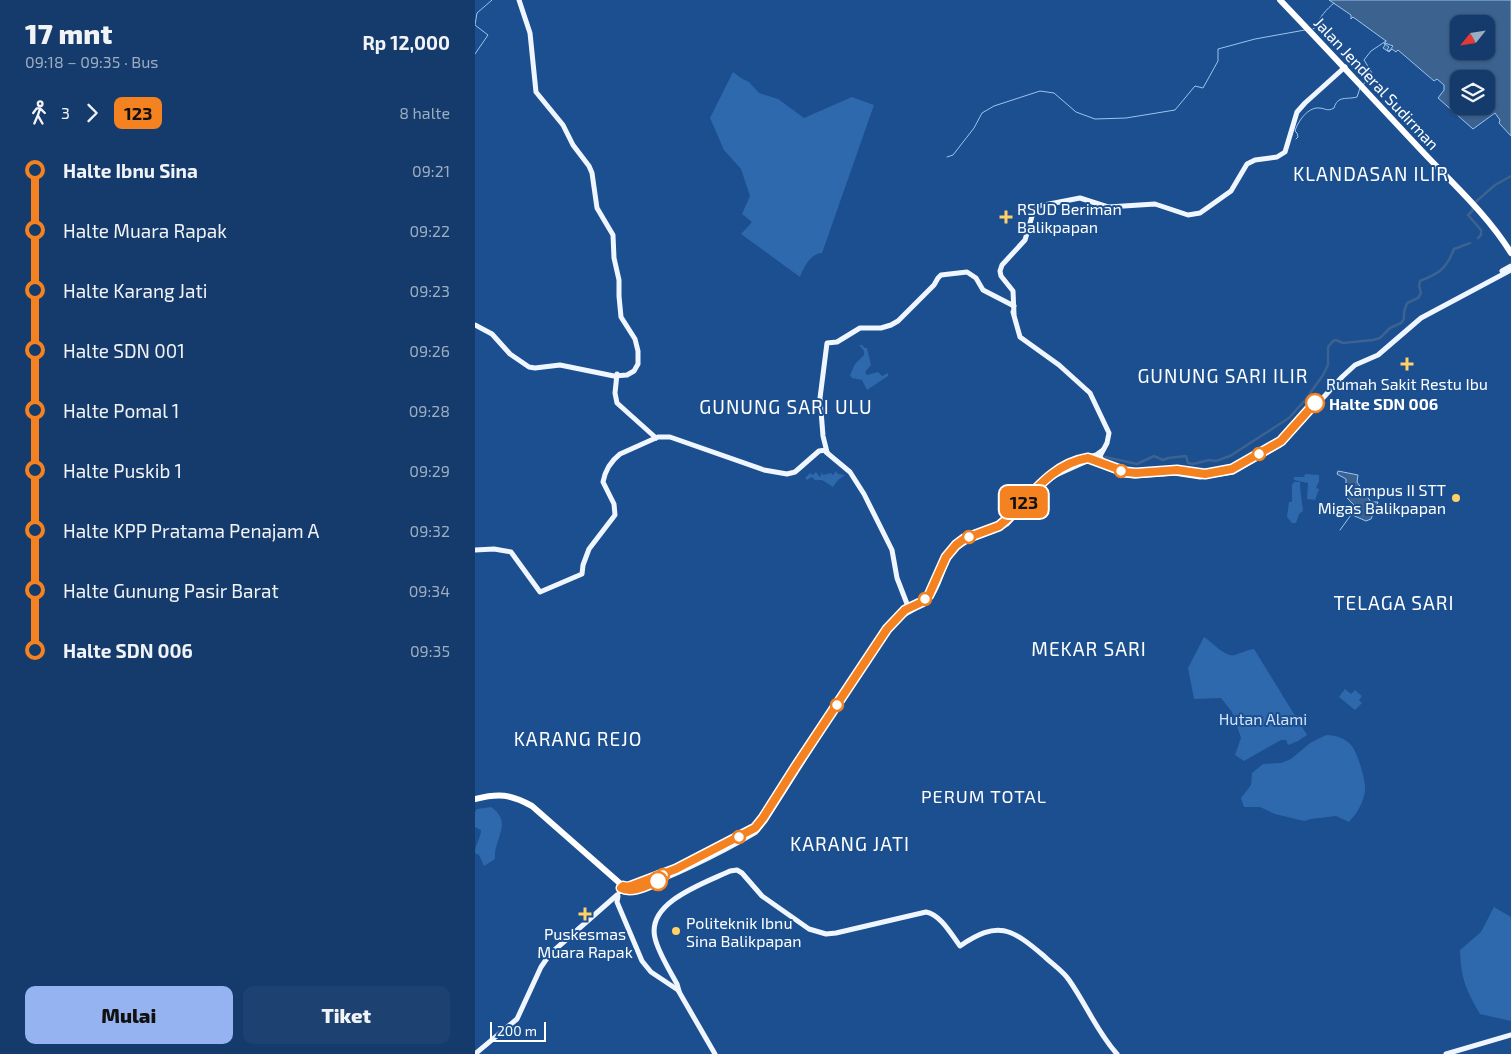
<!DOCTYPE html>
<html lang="id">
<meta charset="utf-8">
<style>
body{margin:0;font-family:"Exo 2",sans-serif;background:#1d4271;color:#f1f3f6;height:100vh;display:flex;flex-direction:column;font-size:19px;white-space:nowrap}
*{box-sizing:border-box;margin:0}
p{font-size:16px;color:#9dadc1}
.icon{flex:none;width:28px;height:28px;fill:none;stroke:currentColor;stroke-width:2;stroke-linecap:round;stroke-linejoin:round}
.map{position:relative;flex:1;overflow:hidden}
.panel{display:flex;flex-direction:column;background:#143b6b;width:475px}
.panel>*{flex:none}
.badge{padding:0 10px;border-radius:8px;font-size:18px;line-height:32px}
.needle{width:32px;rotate:240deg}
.fabs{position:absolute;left:975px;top:15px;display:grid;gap:10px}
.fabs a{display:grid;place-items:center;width:45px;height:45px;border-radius:10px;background:#143b6b;box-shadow:0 1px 4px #0004,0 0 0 1px #33557e;font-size:25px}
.scale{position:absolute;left:15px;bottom:12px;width:56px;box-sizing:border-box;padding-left:5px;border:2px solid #fff;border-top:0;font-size:14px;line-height:18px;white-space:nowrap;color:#fff;-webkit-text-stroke:4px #1b4f8f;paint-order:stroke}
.map>.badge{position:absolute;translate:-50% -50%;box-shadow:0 0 0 2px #fff}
.legs{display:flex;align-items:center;gap:8px;height:55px;padding:0 25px;font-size:16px}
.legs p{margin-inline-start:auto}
.overview{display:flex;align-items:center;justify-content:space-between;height:85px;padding:0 25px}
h1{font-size:28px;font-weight:800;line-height:38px}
.button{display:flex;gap:10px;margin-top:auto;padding:10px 25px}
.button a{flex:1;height:58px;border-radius:10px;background:#95b2f1;color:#111;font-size:20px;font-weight:800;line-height:58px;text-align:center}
.button a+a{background:#1d4271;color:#f1f3f6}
ul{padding:0 25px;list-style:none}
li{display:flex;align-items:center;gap:18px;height:60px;font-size:19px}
li i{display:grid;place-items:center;width:8px;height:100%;margin:0 6px;background:currentColor}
li i::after{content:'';width:12px;height:12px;margin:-6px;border:4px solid;border-radius:50%;background:#143b6b}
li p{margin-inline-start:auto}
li:first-child i{background:linear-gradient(#0000 50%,currentColor 0)}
li:last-child i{background:linear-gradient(currentColor 50%,#0000 0)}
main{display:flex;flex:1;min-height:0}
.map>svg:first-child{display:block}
.green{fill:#2e69ad}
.water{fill:#3c6290;stroke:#9cc4f0;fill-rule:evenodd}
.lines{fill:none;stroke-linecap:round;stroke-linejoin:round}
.stream{stroke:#9cc4f0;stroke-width:1}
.canal{stroke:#3c6290;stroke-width:2.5}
.major{stroke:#f0f6ff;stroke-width:5}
.highway{stroke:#fff;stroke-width:6}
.line-1-casing{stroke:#fff;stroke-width:11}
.line-1{stroke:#f58220;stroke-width:8}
.poi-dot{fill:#ffd166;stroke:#1b4f8f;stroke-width:2}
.stop-1-dot{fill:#fff;stroke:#f58220;stroke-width:2.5}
.labels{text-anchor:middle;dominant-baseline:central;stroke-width:4;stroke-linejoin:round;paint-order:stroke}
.street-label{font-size:16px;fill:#fff;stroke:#1b4f8f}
.poi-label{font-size:16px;fill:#fff;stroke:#1b4f8f;text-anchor:start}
.stop-label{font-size:16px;font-weight:bold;fill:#fff;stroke:#1b4f8f;text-anchor:start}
.park-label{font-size:16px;fill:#cfe3fa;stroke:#1b4f8f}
.neighbourhood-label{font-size:18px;letter-spacing:1px;fill:#fff;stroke:#1b4f8f}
.quarter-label{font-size:19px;letter-spacing:1px;fill:#fff;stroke:#1b4f8f}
</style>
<main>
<section class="panel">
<div class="overview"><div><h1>17 mnt</h1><p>09:18 – 09:35 · Bus</p></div><b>Rp 12,000</b></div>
<div class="legs"><svg class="icon" aria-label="walk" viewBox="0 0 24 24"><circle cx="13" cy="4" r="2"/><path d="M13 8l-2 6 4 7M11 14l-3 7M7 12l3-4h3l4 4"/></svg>3<svg class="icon" aria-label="forward" viewBox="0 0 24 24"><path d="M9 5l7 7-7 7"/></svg><b class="badge" style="background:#f58220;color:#111">123</b><p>8 halte</p></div>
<ul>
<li><i style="color:#f58220"></i><b>Halte Ibnu Sina</b><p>09:21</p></li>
<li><i style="color:#f58220"></i><span>Halte Muara Rapak</span><p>09:22</p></li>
<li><i style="color:#f58220"></i><span>Halte Karang Jati</span><p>09:23</p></li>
<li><i style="color:#f58220"></i><span>Halte SDN 001</span><p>09:26</p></li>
<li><i style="color:#f58220"></i><span>Halte Pomal 1</span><p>09:28</p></li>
<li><i style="color:#f58220"></i><span>Halte Puskib 1</span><p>09:29</p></li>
<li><i style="color:#f58220"></i><span>Halte KPP Pratama Penajam A</span><p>09:32</p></li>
<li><i style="color:#f58220"></i><span>Halte Gunung Pasir Barat</span><p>09:34</p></li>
<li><i style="color:#f58220"></i><b>Halte SDN 006</b><p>09:35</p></li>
</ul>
<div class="button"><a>Mulai</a><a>Tiket</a></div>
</section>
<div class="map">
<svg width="1036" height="1054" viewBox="0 0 1036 1054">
<rect width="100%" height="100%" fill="#1b4f8f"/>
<g class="green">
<path d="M258,72l8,6 8,4 10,11 19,6 26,19 48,-21 22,8 -52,148c-11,0 -19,15 -22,24l-59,-43 11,-12 -10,-8 8,-18 -9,-27 -17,-19 -14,-32z"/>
<polygon points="384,345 387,345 390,348 392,348 396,365 390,372 392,375 403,372 407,376 413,373 413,376 392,390 387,380 377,378 375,375 380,364 389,355 389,351"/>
<polygon points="361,471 363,474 370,475 363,480 358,487 347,480 340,480 337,477 332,480 330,478 335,473 338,475 341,472 345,477 346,476 346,472 348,475 356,473 358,475"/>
<polygon points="830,474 844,475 844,481 841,488 844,489 840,500 832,499 833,483 819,480 819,477 829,477"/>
<path d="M819,482h6c0,10 2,19 3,29l-4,3 -3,9h-4l-5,-6 2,-15h3v-17z"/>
<path d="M729,637c8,5 22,21 31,18 6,-2 12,-5 19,-6l53,86 -9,6 -10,4 -2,-5h-5l-37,21 -9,-6 6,-17 -9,-26 -11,-14 -27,1 -6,-31z"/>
<polygon points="870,689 876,694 880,690 887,696 884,700 887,703 880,710 864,697"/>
<path d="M851,735c9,0 19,3 25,10 7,8 15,36 14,46 -2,13 -8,22 -16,31l-13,-6 -25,3 -7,2 -29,-7 -15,-7h-16l-3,-9 10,-13 1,-12 11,-9 18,-1 10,-4 19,-16z"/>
<path d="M16,807c23,16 2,32 4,52l-11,7 -5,-11 -4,-2c0,-9 6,-15 6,-23l-6,-3v-15l2,-3z"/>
<path d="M1019,907l17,10v104l-31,-7c-14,-25 -19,-34 -20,-64l21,-18z"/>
</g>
<g class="water">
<path d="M854,0h182v136l-12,-13 1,-3 -5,-7 -22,16 -35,-31 6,-8v-5l-7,-6 -3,2 -36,-31 -2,2 -4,-3 -3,3 -6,-4 2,-3 -1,-2 5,4 -2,3 2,1 4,-5 -8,-3 1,-2 -33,-24 -2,2v-4zM984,24h27v27h-27zM984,79h27v27h-27z"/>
<polygon points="863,471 883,475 882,482 896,502 903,502 896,519 891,521 875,514 876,512 881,513 881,507 871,497 871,479 862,474"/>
</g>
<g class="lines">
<g class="stream">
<path d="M838,29l4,-3c2,-9 10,-17 17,-23"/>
<polyline points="0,54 13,35 0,25 2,13 17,0"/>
<polyline points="888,85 897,73 889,60 896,51 911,41"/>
<path d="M821,139l2,-2 -1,-4 -2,-2c3,-10 13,-24 24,-23 6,0 8,4 15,0 4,-13 12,-8 23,-11l3,-9"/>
<polyline points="472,157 478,155 499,128 507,113 519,106 565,91 579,93 601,112 620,119 651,118 700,110 720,86 728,88 743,61 743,49 780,39 830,30"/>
<polyline points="865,530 876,515"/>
</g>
<g class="canal">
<polyline points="1003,238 1006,235 1006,230 993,215 998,210 997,205 1020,185 1036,176"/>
<path d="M630,457l32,7 17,-8 9,4 5,-2 18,-2 2,7 5,1 16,-4 7,1 14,-5 59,-38 17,-19 17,-24 5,-10v-18l5,-6 3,-1 7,3 30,-3 7,-2 10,-10 11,-5 3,-4v-7l3,-9 11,-5 3,-5 -2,-7 1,-5c20,-8 26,-12 34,-32l16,-6"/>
</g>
<g class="major">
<polyline points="1027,271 1036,266"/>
<polyline points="538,312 545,337 584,365 615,393 634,433 632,443 625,456 629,464"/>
<polyline points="539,314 538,291 526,276 525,271 527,265 550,240 558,213 564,206 605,198 633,207 680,204 713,215 725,213 756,191 772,164 780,160 802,157 810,152 822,112 830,103 870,67"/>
<polyline points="0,325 17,334 35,354 54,367 60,368 85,365 139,376 152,375 159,371 163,364 163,351 160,339 146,317 144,296 144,280 139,258 138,235 122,208 117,173 114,166 98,145 88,125 61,92 55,33 44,0"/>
<polyline points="142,374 140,393 142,403 181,438"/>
<polyline points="351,452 375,472 389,494 417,550 422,578 434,609"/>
<polyline points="352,452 348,436 345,398 352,343 362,342 385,328 406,328 416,325 423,321 459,285 463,278 466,275 492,272 501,278 508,290 539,306"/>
<polyline points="610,458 621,455 628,450"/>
<polyline points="669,473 691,471"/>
<path d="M0,550l19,-1 17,3 29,40 42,-18 1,-9 6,-16 26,-34 -1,-11 -11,-22c2,-11 8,-21 17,-28l38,-17h12l94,33 23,4 8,-2 24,-21 7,-1"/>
<path d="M153,887c31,-7 58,-23 86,-37"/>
<path d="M146,888c18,9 115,-44 135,-56l9,-11 64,-101 65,-97c11,-12 28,-15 38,-28 10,-14 11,-36 26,-48 14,-11 34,-13 49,-23l39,-42 10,-7 31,-14h4l33,14 10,1 40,-3 26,4 33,-5 47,-27 62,-68 13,-12 23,-10 43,-37 90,-48"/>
<polyline points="143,896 142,902 167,961 176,972 203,990 240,1054"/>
<path d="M204,991l-2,-7c-7,-13 -19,-32 -22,-46 -9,-36 50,-55 75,-67l7,-1 5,3 20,23 47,33 17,5 10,-1 90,-21c15,3 25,22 34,34 38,-26 51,-18 84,10 8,8 19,15 25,24 17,24 28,52 48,74"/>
<polyline points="0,1054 42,1019 66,967 75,954 142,895"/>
<polyline points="971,1054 1036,1035"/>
</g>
<g class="highway">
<path d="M805,0c48,50 94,100 141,150 31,33 66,64 90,103"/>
<path d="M0,799c24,-6 35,-5 57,7l91,80 -3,5"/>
</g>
</g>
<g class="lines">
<g class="line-1-casing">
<path id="line-1" d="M183,881c-10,4 -26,13 -37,7l2,-2 4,1 4,-1 45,-17 79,-41 8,-10 33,-52 91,-137 18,-19 17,-8 7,-7 17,-38 10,-12 8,-6 35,-13 7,-6c25,-24 45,-56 82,-62l38,14 10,1 41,-3 28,4 27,-5 49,-28 34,-38"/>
</g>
<use href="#line-1" class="line-1"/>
</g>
<g class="poi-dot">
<path d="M528.5 209.5h5v5h5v5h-5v5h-5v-5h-5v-5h5z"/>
<path d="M929.5 356.5h5v5h5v5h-5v5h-5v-5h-5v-5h5z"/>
<circle cx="981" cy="498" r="5"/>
<path d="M107.5 906.5h5v5h5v5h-5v5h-5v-5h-5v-5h5z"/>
<circle cx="201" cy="931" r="5"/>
</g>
<g class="stop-1-dot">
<circle cx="840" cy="403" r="9"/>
<circle cx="784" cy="454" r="6"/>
<circle cx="646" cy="471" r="6"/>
<circle cx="494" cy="537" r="6"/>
<circle cx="450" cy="599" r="6"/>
<circle cx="362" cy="705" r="6"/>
<circle cx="264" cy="837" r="6"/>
<circle cx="188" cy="875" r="6"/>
<circle cx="183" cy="881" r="9"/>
</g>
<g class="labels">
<g class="street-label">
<text transform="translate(902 83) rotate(47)">Jalan Jenderal Sudirman</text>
</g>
<g class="poi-label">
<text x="542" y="208">RSUD Beriman<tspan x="542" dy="18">Balikpapan</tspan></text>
<text x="932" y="383" text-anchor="middle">Rumah Sakit Restu Ibu</text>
<text x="971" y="489" text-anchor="end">Kampus II STT<tspan x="971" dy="18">Migas Balikpapan</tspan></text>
<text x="211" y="922">Politeknik Ibnu<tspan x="211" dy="18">Sina Balikpapan</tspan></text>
<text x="110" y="933" text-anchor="middle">Puskesmas<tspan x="110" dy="18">Muara Rapak</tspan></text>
</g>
<g class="stop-label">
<text x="854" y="403">Halte SDN 006</text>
</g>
<g class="park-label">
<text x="788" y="718">Hutan Alami</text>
</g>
<g class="neighbourhood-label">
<text x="509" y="796">PERUM TOTAL</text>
</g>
<g class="quarter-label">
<text x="896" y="173">KLANDASAN ILIR</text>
<text x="748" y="375">GUNUNG SARI ILIR</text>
<text x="311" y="406">GUNUNG SARI ULU</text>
<text x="919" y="602">TELAGA SARI</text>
<text x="614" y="648">MEKAR SARI</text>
<text x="103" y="738">KARANG REJO</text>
<text x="375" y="843">KARANG JATI</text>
</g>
</g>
</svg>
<div class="fabs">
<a><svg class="needle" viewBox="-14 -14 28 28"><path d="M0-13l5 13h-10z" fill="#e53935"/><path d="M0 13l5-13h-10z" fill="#9dadc1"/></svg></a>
<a><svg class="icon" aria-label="layers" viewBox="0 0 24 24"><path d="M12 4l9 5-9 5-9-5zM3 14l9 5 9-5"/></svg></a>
</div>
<div class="scale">200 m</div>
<b class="badge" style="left:549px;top:502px;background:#f58220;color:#111">123</b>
</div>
</main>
